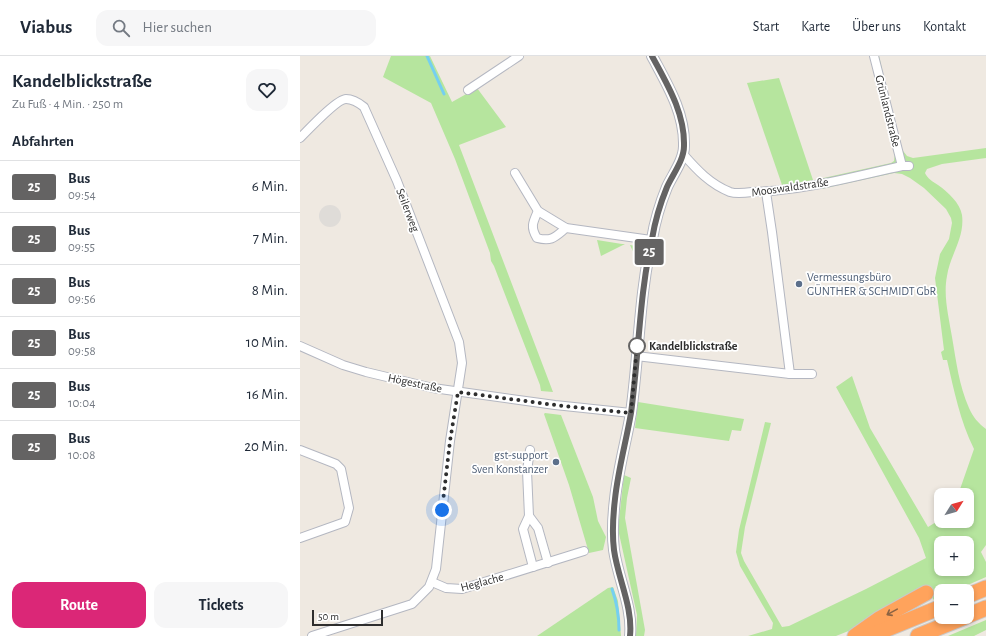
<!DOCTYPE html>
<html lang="de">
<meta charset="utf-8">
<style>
body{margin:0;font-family:"Alegreya Sans",sans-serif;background:#f6f6f7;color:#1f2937;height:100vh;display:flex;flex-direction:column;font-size:15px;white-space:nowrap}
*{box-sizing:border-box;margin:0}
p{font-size:13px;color:#747a83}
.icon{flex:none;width:22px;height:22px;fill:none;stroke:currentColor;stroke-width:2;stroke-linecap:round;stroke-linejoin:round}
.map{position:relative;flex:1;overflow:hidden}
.panel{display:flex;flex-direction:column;background:#fff;width:300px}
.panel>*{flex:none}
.badge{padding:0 8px;border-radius:3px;font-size:14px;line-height:26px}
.needle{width:26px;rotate:53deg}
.controls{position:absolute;left:634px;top:432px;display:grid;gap:8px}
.controls a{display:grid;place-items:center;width:40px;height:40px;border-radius:8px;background:#fff;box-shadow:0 2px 6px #0003;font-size:20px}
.scale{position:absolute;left:12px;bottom:10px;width:71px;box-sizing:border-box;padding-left:4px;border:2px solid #2e2e2e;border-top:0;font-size:11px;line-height:14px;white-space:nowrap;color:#2e2e2e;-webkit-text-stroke:3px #fff;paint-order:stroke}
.you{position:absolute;width:20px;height:20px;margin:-10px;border:3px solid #fff;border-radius:50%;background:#1a73e8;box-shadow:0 0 0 6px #1a73e833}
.map>.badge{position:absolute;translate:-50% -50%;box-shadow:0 0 0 2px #fff}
h2{padding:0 12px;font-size:15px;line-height:36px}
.round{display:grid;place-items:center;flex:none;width:42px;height:42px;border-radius:12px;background:#f6f6f7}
.head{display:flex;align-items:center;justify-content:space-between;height:68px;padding:0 12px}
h1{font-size:19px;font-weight:600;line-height:30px}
.action{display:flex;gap:8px;margin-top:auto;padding:8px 12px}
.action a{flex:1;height:46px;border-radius:12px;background:#db2777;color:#fff;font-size:16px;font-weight:600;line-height:46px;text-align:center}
.action a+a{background:#f6f6f7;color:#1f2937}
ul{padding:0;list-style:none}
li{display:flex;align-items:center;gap:12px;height:52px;padding:0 12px;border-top:1px solid #e0e1e3}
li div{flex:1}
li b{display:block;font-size:15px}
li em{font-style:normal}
li .badge{min-width:44px;font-weight:700;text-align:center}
header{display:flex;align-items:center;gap:24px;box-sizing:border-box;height:56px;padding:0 20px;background:#fff;border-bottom:1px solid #e0e1e3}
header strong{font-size:19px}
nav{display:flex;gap:22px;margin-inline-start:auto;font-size:14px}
.search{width:280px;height:36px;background:#f6f6f7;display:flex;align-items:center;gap:10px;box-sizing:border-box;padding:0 14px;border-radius:12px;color:#747a83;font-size:15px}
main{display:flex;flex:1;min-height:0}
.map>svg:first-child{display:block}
.green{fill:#b6e59e;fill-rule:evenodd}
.plaza{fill:#dfdcd8}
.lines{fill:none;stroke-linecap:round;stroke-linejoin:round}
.stream{stroke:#75cff0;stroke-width:3}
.minor-casing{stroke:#b4b7c1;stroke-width:10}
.tertiary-casing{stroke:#b4b7c1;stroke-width:12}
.motorway-casing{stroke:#c9c9c9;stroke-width:17}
.minor{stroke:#fff;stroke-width:8}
.tertiary{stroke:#fff;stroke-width:10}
.motorway{stroke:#ffa35c;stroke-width:15}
.oneway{stroke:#8c6343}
.line-casing{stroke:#fff;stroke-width:9}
.line{stroke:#646363;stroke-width:6}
.walk{stroke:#2e2e2e;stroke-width:4;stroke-dasharray:0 7.2}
.service-dot{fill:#5c6f8a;stroke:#fff;stroke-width:1.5}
.stop-dot{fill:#fff;stroke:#646363;stroke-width:2}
.labels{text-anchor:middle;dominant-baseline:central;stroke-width:3.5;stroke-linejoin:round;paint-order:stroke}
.street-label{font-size:12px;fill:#2e2e2e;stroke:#fff}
.service-label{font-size:12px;fill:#4e5e75;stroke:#fff;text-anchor:start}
.stop-label{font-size:12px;font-weight:bold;fill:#2e2e2e;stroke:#fff;text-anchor:start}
</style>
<header>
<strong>Viabus</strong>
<div class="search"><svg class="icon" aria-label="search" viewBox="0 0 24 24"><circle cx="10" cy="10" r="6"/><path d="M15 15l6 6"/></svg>Hier suchen</div>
<nav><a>Start</a><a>Karte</a><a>Über uns</a><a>Kontakt</a></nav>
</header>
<main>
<section class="panel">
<div class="head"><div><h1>Kandelblickstraße</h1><p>Zu Fuß · 4 Min. · 250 m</p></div><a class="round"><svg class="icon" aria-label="heart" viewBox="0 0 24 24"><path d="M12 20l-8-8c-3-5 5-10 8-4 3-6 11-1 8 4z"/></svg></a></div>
<h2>Abfahrten</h2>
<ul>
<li><span class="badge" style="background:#646363;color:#fff">25</span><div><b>Bus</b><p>09:54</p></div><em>6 Min.</em></li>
<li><span class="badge" style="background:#646363;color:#fff">25</span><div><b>Bus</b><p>09:55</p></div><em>7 Min.</em></li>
<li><span class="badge" style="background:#646363;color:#fff">25</span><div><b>Bus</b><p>09:56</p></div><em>8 Min.</em></li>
<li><span class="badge" style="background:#646363;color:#fff">25</span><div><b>Bus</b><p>09:58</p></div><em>10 Min.</em></li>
<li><span class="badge" style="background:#646363;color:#fff">25</span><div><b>Bus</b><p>10:04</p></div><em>16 Min.</em></li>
<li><span class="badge" style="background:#646363;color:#fff">25</span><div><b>Bus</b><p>10:08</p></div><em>20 Min.</em></li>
</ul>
<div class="action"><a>Route</a><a>Tickets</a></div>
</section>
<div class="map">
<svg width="686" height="580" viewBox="0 0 686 580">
<rect width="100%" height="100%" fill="#efe9e1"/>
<g class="green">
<polygon points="91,0 130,0 152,46 177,32 206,71 159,89 253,336 241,335 240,329 194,210 191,205 190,197 155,103 131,47 83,21"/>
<path d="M571,0h8l21,91 7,9 6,2 73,-10v10l-44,6 -15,5 -2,4c2,5 8,9 13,12 10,7 22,18 24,30 3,23 -12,40 -15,61 -4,20 2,42 5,61 4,23 7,49 17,71 4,9 9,15 17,21v116l-5,7 5,10v15l-32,14h-13v6l-7,3 -11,-14 -72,44 -15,6h-88l24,-7 1,-6 -33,-57 -4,-14 3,-22 26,-108 6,1 -26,104 -4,26 3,8 38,66 7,-1 77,-37 60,-31 -7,-20 -83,-151 16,-11 18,52 58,99 13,-8v2h26v-26h-9l16,-46c-14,-28 -20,-59 -27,-89h-4l-2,-8 3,-2 -9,-72 5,-24 9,-15 3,-16 -1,-5 -5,-9 -22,-21 -14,-10 -8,-4 -8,-1 -73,16 -2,-10 72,-16 3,-2 1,-8zM641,487h26v26h-26z"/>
<polygon points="479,22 513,124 482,129 447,27"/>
<polygon points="297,184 322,188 325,188 301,200"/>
<polygon points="330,189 336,190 340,194 337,204"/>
<polygon points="338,346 444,363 441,375 432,374 429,385 335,372"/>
<polygon points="245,357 261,359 293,441 298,465 306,481 303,494 289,497 269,429 244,358"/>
<polygon points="324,419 331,422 327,442 325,462 345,574 344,580 336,580 337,559 318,473"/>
<polygon points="313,531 318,545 321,580 237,580 308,532"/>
<polygon points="686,564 686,574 674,580 648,580"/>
</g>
<circle class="plaza" cx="30" cy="160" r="11"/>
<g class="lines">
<g class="stream">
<polyline points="127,0 144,38"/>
<path d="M312,533c5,14 7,26 7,41"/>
</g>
<g class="minor-casing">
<g id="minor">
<polyline points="574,0 602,110"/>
<polyline points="168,34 219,0"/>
<path d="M0,82c8,-8 37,-39 46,-39 7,0 13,4 18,8l33,74 62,161 3,21 -12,78 -14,128 -7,18 -17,17 -100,32"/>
<path d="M383,98c14,16 27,30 47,38 6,2 15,1 22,0 50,-1 100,-15 150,-26h7"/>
<polyline points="215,117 238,155 266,172 351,184"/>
<polyline points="466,136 472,176 490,318"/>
<path d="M238,155c-5,11 -8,16 -1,27 15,4 18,-1 29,-10"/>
<polyline points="0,290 43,309 66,316 133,332 255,349 331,357"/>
<polyline points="336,300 490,318 512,318"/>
<polyline points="0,394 36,408 41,413 49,452 45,466 0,482"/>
<polyline points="230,394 227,415 229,460 238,472 248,507"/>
<polyline points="229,460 223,473 233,511"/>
<polyline points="132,526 146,532 162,533 284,495"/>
</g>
</g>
<g class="tertiary-casing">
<path id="tertiary" d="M330,580c3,-29 -12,-57 -16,-86 -2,-16 -1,-34 1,-51 3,-29 11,-57 16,-86 8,-58 8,-117 21,-174 3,-18 8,-35 15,-52 6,-13 17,-27 17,-41 1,-33 -17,-62 -32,-90"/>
</g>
<g class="motorway-casing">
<g id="motorway">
<polyline points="667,540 686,532"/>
<polyline points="667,560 686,552"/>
<polyline points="555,580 579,563 626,537"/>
<polyline points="570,580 641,551"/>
<polyline points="618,580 665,561"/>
</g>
</g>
<use href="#minor" class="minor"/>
<use href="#tertiary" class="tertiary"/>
<use href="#motorway" class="motorway"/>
</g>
<defs><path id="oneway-shaft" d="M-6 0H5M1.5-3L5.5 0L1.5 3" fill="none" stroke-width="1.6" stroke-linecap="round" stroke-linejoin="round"/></defs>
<use class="oneway" href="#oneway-shaft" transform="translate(592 556) rotate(151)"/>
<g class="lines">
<g class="line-casing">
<path id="line" d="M330,580c3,-29 -12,-57 -16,-86 -2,-16 -1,-34 1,-51 3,-29 11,-57 16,-86 8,-58 8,-117 21,-174 3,-18 8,-35 15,-52 6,-13 17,-27 17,-41 1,-33 -17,-62 -32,-90"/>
</g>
<use href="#line" class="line"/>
<polyline class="walk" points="142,454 150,385 158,336 255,349 331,357 337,290"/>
</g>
<g class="service-dot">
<circle cx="499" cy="228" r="4"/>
<circle cx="256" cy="406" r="4"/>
</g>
<circle class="stop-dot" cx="337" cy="290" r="8"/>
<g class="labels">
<g class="street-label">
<text transform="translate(588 55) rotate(76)">Grünlandstraße</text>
<text transform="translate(490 131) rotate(-8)">Mooswaldstraße</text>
<text transform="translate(108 154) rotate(69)">Seilerweg</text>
<text transform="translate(115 327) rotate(12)">Högestraße</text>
<text transform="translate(182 526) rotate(-15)">Heglache</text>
</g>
<g class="service-label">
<text x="507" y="221">Vermessungsbüro<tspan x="507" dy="14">GÜNTHER &amp; SCHMIDT GbR</tspan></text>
<text x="248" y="399" text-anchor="end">gst-support<tspan x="248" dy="14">Sven Konstanzer</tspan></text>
</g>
<g class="stop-label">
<text x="349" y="290">Kandelblickstraße</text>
</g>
</g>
</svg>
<div class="controls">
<a><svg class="needle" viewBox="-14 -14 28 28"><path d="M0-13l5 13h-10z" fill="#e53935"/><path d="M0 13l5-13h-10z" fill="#747a83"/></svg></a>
<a>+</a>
<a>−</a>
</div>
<div class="scale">50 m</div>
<div class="you" style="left:142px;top:454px"></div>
<b class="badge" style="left:349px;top:196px;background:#646363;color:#fff">25</b>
</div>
</main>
